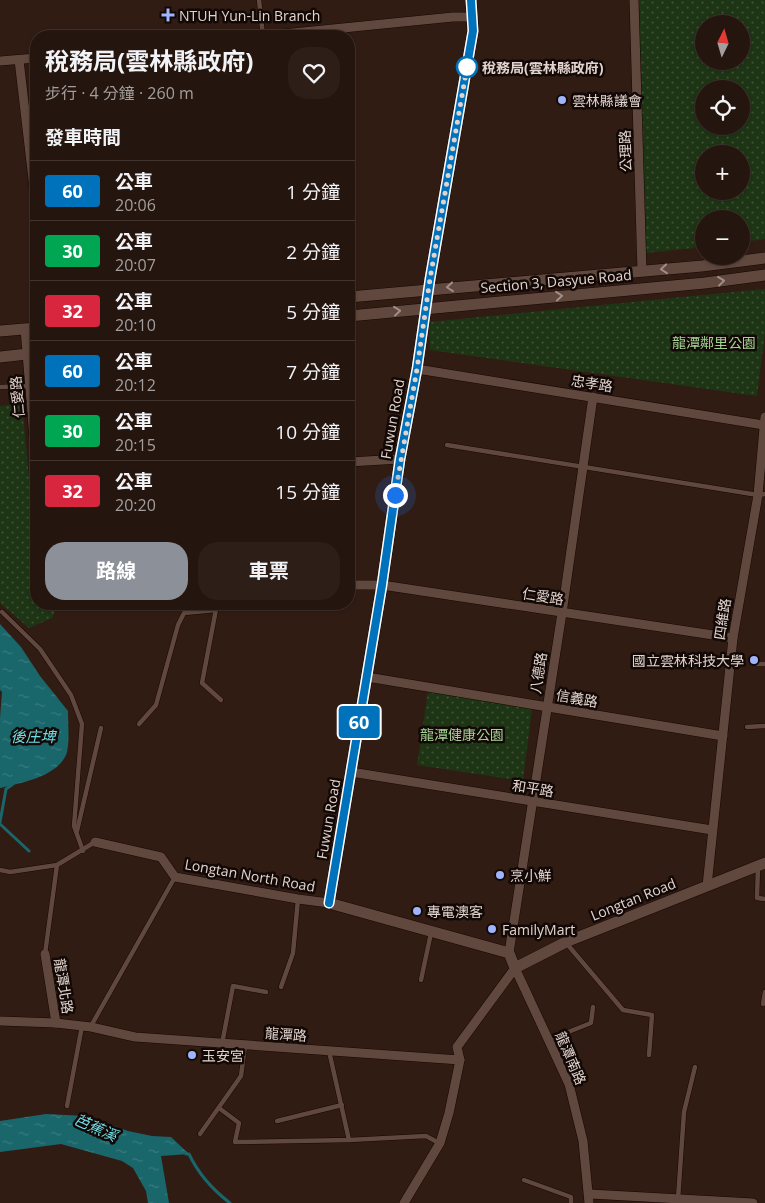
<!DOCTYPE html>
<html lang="zh-TW">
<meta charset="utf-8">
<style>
body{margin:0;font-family:"Open Sans","Noto Sans TC",sans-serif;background:#2d1e18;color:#f1f3f6;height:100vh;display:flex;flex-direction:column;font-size:19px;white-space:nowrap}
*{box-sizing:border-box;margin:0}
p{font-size:16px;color:#a39f9e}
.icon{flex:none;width:28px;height:28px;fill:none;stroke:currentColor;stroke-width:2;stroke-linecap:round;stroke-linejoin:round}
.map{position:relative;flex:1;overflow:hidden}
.side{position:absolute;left:30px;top:30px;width:325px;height:580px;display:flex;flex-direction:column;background:#25150f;border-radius:20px;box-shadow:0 1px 4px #0004,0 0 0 1px #42342f}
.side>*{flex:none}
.badge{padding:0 10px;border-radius:4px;font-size:18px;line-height:32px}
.needle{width:32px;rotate:5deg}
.controls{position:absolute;left:695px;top:15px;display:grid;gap:10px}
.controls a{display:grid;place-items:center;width:55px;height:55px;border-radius:50%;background:#25150f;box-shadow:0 1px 4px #0004,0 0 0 1px #42342f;font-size:25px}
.you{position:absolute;width:25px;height:25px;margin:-12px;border:4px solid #fff;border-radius:50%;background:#1a73e8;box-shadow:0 0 0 8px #1a73e833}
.map>.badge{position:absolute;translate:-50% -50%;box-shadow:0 0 0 2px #fff}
h2{padding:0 15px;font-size:19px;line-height:45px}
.round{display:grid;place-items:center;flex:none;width:52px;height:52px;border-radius:20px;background:#2d1e18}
.head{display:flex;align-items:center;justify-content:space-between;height:85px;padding:0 15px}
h1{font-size:24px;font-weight:700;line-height:38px}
.primary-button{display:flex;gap:10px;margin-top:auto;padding:10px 15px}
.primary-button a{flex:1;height:58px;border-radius:20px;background:#8c9099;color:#fff;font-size:20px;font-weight:700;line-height:58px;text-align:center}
.primary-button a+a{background:#2d1e18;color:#f1f3f6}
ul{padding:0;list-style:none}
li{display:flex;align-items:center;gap:15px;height:60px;padding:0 15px;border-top:1px solid #42342f}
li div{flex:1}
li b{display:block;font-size:19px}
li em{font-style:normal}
li .badge{min-width:55px;font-weight:700;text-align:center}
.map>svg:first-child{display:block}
.park{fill:url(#park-dots);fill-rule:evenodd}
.water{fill:url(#water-ripples)}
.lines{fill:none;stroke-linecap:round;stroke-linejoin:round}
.stream{stroke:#19666b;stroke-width:3}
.service-casing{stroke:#180602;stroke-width:5.5}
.minor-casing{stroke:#180602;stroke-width:10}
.tertiary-casing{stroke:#180602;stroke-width:12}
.service{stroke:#60483e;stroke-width:4.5}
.minor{stroke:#60483e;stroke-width:9}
.tertiary{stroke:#60483e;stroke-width:11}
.oneway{stroke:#a18e86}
.line-casing{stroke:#fff;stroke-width:11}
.line{stroke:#0072bc;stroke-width:8}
.walk{stroke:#e2d3cd;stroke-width:5;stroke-dasharray:0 9}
.poi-dot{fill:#a0b3fd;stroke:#120906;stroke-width:2}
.stop-dot{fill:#fff;stroke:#0072bc;stroke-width:2.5}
.labels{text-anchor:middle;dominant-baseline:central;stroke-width:5;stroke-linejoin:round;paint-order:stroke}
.poi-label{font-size:14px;fill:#e2d3cd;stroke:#120906;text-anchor:start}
.stop-label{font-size:14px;font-weight:bold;fill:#e2d3cd;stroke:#120906;text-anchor:start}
.street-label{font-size:14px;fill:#e2d3cd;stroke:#120906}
.park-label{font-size:14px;fill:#a4d493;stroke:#120906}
.water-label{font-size:15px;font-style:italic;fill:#6fdde6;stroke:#120906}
</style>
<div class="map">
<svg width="765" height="1203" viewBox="0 0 765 1203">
<defs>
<pattern id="park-dots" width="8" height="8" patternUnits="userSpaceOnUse" patternTransform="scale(1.25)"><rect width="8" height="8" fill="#1d3514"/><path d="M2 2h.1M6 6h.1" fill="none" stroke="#3e5135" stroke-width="1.8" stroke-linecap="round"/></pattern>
<pattern id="water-ripples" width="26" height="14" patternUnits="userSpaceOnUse" patternTransform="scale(1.25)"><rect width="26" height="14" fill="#19666b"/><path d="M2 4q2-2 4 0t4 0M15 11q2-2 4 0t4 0" fill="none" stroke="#3a7b7f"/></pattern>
</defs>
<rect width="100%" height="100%" fill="#311c14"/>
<g class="park">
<path d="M633,0h132v239l-24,3v-23h-37v28l-68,7zM704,24h37v37h-37zM704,89h37v37h-37zM704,154h37v37h-37z"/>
<polygon points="765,289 765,332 757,396 430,350 429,322"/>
<polygon points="22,403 30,489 36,529 36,604 59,604 52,618 29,628 0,603 0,406"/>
<polygon points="428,691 532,708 523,781 417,765"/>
</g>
<g class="water">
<path d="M0,624l21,23 19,29 28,35c0,11 2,35 -2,44 -10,22 -45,28 -66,33v-70l2,-26 -2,-2z"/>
<polygon points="46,1114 86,1116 128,1131 152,1136 171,1137 189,1154 161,1156 169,1203 148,1203 146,1191 133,1168 122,1161 61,1144 0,1152 0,1121"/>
</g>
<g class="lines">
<g class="stream">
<polyline points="0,822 6,789 13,784"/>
<polyline points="0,824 29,851"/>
<path d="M186,1154h3c9,19 24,36 41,49"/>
</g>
<g class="service-casing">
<g id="service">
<polyline points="259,0 263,36"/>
<polyline points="0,387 30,386"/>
<polyline points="447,445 758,495 765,494"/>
<polyline points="217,604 202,683 221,700"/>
<polyline points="2,612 40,649 71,695 82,724 74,826 83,851"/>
<polyline points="757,664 765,664"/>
<polyline points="139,724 156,705 178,625 184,613 216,610"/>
<polyline points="747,727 765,726"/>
<polyline points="77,831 101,728"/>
<polyline points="758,867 757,898 765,899"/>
<polyline points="0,870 10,872 57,865 95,842"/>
<polyline points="567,944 623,1010 652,1015 649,1055"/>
<polyline points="45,954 57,865"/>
<polyline points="421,980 431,933"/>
<polyline points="281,987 293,953 298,899"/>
<polyline points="763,1004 765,992"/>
<polyline points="91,1026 175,877"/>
<polyline points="548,1040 591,1023 593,1007"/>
<polyline points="222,1044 233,986 266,992"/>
<polyline points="329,1051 349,1140"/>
<polyline points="67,1106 82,1026"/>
<polyline points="219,1108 239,1123 235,1142 349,1140 426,1136 439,1143"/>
<polyline points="277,1121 342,1105"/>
<polyline points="200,1134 241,1076 245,1045"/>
<polyline points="524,1180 571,1197 571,1203"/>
<polyline points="678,1199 684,1112 695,1067"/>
</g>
</g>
<g class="minor-casing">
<g id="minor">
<polyline points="634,0 642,271"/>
<polyline points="263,36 453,17 473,17"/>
<polyline points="19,60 36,205"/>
<polyline points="0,61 36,58"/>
<polyline points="25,329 36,462"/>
<polyline points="417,369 764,425"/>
<polyline points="349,462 400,459"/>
<polyline points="349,585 382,585 733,638"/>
<polyline points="367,677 723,736"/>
<polyline points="351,772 712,830"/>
<polyline points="95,842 161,857 175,877 298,899 329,903"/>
<polyline points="707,886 733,638 758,495 765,417"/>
<polyline points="509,953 562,613 593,397"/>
<polyline points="45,954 56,1023"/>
<polyline points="0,1021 56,1023 91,1027 135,1037 460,1060 457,1047 515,968 569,1084 583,1141 589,1203"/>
<polyline points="590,1194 753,1203"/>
<polyline points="404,1203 440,1143 449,1113 460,1060"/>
</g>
</g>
<g class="tertiary-casing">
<g id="tertiary">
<polyline points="471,0 473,31 430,279 417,369 400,459 382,585 329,903 509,953 515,968 566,942 765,863"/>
<polyline points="349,297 702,266 765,258"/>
<polyline points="349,316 705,283 765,275"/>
<polyline points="0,331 36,328"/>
<polyline points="0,357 36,353"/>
</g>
</g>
<use href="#service" class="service"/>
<use href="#minor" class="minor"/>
<use href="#tertiary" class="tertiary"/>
</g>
<defs><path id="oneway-chevron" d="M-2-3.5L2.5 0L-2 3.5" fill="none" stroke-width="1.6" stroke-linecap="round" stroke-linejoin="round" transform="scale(1.25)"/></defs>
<g class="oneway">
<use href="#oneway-chevron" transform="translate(664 269) rotate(175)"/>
<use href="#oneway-chevron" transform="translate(721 281) rotate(-7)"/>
<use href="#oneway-chevron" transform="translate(450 287) rotate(175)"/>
<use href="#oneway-chevron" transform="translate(559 296) rotate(-5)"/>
<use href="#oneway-chevron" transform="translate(397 311) rotate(-6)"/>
</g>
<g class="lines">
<g class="line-casing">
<polyline id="line" points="329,903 382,585 400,459 417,369 430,279 473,31 471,0"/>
</g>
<use href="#line" class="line"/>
<polyline class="walk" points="395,495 417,369 430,279 467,67"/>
</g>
<g class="poi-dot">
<path d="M165.5 7.5h5v5h5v5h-5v5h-5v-5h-5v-5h5z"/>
<circle cx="562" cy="100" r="5"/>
<circle cx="754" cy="660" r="5"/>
<circle cx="500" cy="875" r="5"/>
<circle cx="417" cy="911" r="5"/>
<circle cx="492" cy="929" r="5"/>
<circle cx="192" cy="1055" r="5"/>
</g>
<circle class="stop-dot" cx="467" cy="67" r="10"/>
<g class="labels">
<g class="poi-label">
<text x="179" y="15">NTUH Yun-Lin Branch</text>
<text x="572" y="100">雲林縣議會</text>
<text x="744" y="660" text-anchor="end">國立雲林科技大學</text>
<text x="510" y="875">烹小鮮</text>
<text x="427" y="911">專電澳客</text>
<text x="502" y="929">FamilyMart</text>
<text x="202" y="1055">玉安宮</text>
</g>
<g class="stop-label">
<text x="482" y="67">稅務局(雲林縣政府)</text>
</g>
<g class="street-label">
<text transform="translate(625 151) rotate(-92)">公理路</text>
<text transform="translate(556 281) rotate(-5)">Section 3, Dasyue Road</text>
<text transform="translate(592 383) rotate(9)">忠孝路</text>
<text transform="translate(17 397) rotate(-95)">仁愛路</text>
<text transform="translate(392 419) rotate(-80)">Fuwun Road</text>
<text transform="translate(543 596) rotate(9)">仁愛路</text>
<text transform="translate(722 619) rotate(-81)">四維路</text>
<text transform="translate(538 673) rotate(-81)">八德路</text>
<text transform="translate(577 698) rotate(10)">信義路</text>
<text transform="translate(533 788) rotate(9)">和平路</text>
<text transform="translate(328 819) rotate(-80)">Fuwun Road</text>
<text transform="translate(250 875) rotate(10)">Longtan North Road</text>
<text transform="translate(633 899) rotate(-22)">Longtan Road</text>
<text transform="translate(64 986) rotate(81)">龍潭北路</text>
<text transform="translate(286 1034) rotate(4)">龍潭路</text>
<text transform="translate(571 1058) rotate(67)">龍潭南路</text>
</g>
<g class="park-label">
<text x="714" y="342">龍潭鄰里公園</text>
<text x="462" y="734">龍潭健康公園</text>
</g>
<g class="water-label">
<text x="33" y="736">後庄埤</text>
<text transform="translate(96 1127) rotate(24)">芭蕉溪</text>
</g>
</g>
</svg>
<div class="controls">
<a><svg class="needle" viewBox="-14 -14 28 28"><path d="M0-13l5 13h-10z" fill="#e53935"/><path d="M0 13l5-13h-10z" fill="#a39f9e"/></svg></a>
<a><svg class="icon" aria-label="locate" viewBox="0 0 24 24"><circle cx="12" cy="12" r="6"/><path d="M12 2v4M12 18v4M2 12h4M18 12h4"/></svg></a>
<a>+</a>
<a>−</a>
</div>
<div class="you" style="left:395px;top:495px"></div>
<b class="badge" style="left:359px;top:722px;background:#0072bc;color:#fff">60</b>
<section class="side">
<div class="head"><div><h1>稅務局(雲林縣政府)</h1><p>步行 · 4 分鐘 · 260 m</p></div><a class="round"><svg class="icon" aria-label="heart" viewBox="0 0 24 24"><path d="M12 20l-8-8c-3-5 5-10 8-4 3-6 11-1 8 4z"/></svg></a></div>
<h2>發車時間</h2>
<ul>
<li><span class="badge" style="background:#0072bc;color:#fff">60</span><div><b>公車</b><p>20:06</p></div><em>1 分鐘</em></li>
<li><span class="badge" style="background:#00a651;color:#fff">30</span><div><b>公車</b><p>20:07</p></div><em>2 分鐘</em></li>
<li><span class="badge" style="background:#d7263d;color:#fff">32</span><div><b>公車</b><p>20:10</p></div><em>5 分鐘</em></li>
<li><span class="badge" style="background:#0072bc;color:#fff">60</span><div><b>公車</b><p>20:12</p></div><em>7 分鐘</em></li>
<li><span class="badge" style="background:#00a651;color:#fff">30</span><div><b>公車</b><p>20:15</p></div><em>10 分鐘</em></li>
<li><span class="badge" style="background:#d7263d;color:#fff">32</span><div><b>公車</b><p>20:20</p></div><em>15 分鐘</em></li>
</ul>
<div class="primary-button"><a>路線</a><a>車票</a></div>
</section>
</div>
